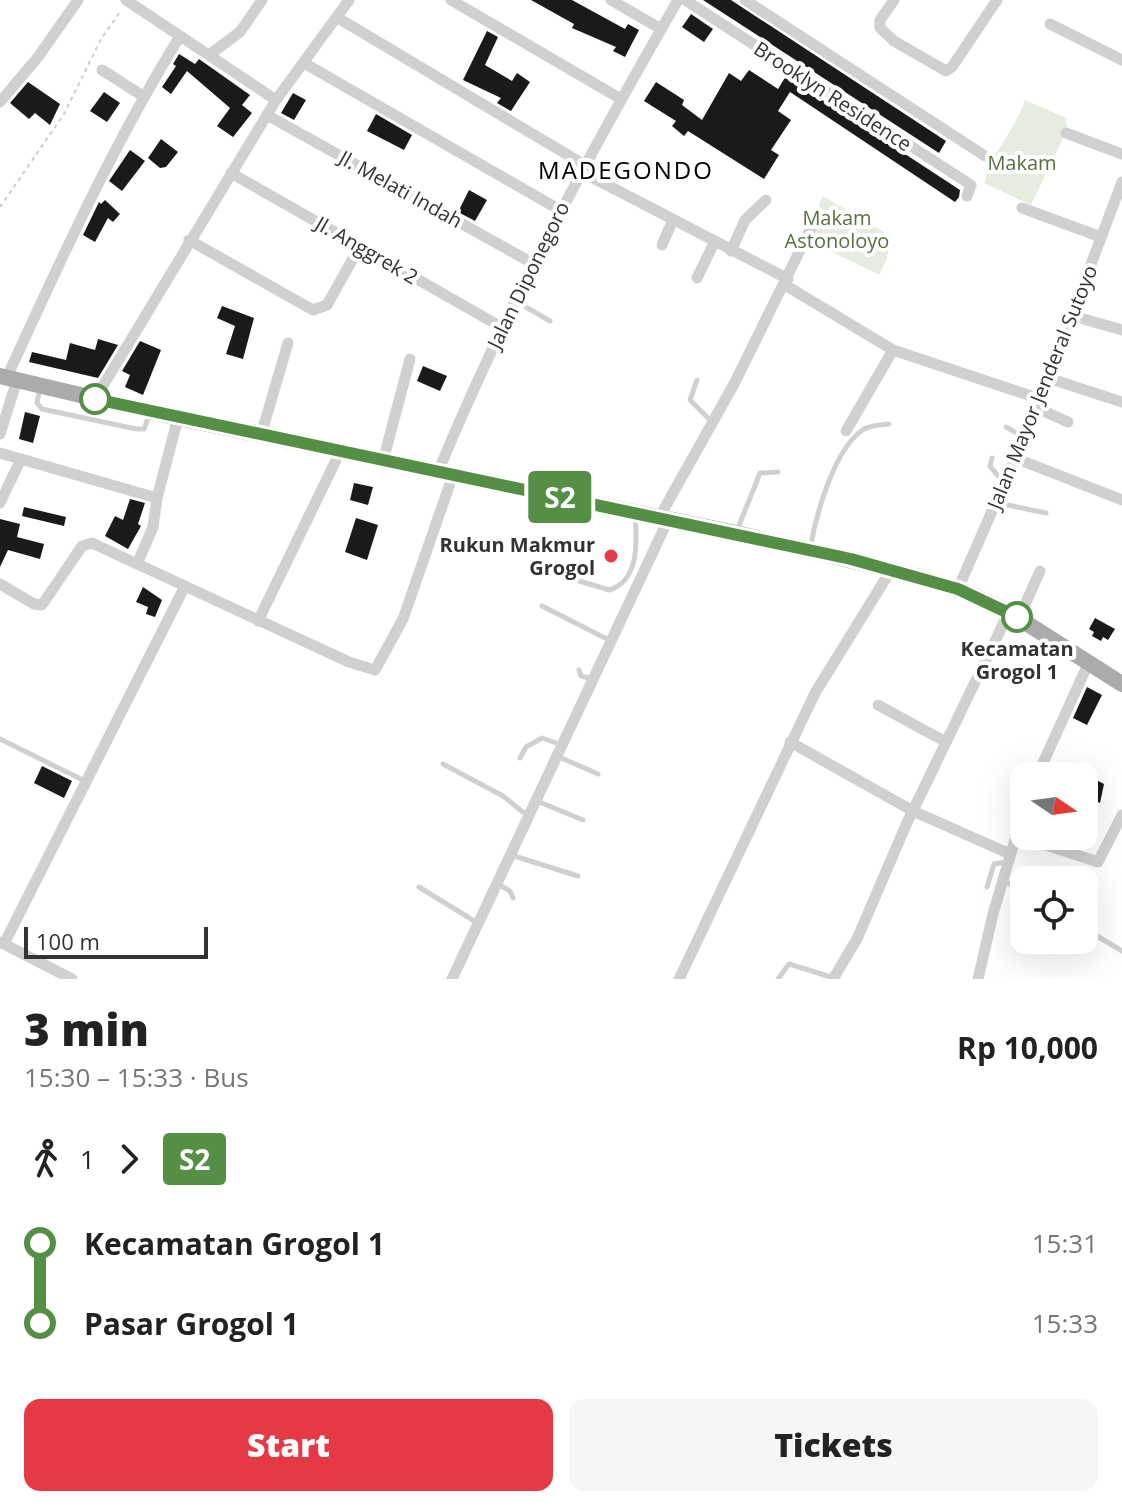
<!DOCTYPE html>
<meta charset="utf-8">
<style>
body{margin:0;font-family:"Open Sans",sans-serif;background:#f6f6f6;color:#222;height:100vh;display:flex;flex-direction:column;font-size:30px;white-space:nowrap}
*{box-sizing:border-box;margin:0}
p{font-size:26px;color:#767676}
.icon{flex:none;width:44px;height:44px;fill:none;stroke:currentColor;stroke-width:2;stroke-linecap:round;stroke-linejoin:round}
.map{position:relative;height:979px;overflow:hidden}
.drawer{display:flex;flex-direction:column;background:#fff;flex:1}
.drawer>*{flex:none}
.badge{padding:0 16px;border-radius:6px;font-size:28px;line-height:52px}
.needle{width:52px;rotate:103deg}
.tools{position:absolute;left:1010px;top:762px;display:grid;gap:16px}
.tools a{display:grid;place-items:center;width:88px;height:88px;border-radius:16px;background:#fff;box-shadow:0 8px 32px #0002;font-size:40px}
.scale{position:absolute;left:24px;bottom:20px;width:184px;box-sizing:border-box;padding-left:8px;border:4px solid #333;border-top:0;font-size:22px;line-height:28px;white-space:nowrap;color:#333;-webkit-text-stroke:6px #fff;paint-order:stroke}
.map>.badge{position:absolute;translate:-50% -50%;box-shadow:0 0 0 4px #fff}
.legs{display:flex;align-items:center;gap:12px;height:88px;padding:0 24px;font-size:26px}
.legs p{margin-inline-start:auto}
.head{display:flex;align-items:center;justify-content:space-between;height:136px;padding:0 24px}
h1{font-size:44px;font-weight:800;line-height:60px}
.button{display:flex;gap:16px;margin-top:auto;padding:16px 24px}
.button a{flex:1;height:92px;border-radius:16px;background:#e63946;color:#fff;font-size:32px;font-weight:800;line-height:92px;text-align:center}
.button a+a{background:#f6f6f6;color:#222}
ul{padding:0 24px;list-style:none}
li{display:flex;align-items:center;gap:28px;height:80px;font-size:30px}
li i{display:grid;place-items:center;width:12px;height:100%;margin:0 10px;background:currentColor}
li i::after{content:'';width:20px;height:20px;margin:-10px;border:6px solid;border-radius:50%;background:#fff}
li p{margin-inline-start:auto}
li:first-child i{background:linear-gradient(#0000 50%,currentColor 0)}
li:last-child i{background:linear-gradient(currentColor 50%,#0000 0)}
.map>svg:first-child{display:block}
.green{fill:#e6ecdf}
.building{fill:#1a1a1a}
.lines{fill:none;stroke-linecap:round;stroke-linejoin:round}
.path{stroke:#cdcdcd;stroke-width:2;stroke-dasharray:4 4;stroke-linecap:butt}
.lane{stroke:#d0d0d0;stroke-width:5}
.street{stroke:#d0d0d0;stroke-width:11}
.primary{stroke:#ababab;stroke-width:16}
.line-1-casing{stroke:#fff;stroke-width:18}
.line-1{stroke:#548f45;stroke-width:12}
.stop-1-dot{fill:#fff;stroke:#548f45;stroke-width:4}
.poi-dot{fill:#e63946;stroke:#fff;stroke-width:3}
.labels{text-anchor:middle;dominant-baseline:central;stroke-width:8;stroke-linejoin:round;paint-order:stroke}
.street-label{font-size:20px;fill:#333;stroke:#fff}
.park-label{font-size:20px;fill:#56703f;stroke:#fff}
.poi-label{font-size:20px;font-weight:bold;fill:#333;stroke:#fff;text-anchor:end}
.stop-label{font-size:20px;font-weight:bold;fill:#333;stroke:#fff}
.quarter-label{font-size:24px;letter-spacing:2px;fill:#000;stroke:#fff}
</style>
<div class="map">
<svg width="1122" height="979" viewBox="0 0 1122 979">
<rect width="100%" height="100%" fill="#fff"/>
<g class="green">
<path d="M1025,100l41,18 1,12 -36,75 -47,-22c8,-31 31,-53 41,-83z"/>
<polygon points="823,196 890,236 887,258 879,275 804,238"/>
</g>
<g class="building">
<polygon points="531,0 572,0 625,29 628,24 639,30 625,57 613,51 616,47 572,28 574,24"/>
<polygon points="703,0 731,0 946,141 939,153"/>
<polygon points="691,14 713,29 704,42 682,27"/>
<polygon points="487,31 498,37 485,65 512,81 517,73 530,82 511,111 497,103 501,98 463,80"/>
<polygon points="179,54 195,64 199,59 250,95 242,105 252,113 233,137 217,126 230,108 187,71 171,94 162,87 176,66 173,64"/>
<polygon points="749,70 778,89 786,76 960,190 959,197 955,202 790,92 778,111 791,120 771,150 779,155 764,179 688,131 684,136 672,126 676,121 644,101 656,82 684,100 682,105 702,120 729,73 741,81"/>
<polygon points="28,82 60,104 50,125 35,113 29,119 10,103"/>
<polygon points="104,92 120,103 107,122 90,111"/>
<polygon points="293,93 306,100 294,120 281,113"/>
<polygon points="376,114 412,135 404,150 367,131"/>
<polygon points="161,139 178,152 166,167 160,168 148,158"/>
<polygon points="130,150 145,161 122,191 109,181"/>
<polygon points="469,190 487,200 475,221 458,212"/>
<polygon points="105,200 120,214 113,222 108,218 95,242 83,235 99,202 101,204"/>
<polygon points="222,306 254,318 243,359 226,354 235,326 217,318"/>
<polygon points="98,339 118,345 98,378 29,362 32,352 66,360 70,343 95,350"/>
<polygon points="140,341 161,350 143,395 125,387 130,375 122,371"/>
<polygon points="423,366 447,376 440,391 417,381"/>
<polygon points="25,412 40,416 33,443 19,439"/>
<polygon points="354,483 373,487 368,505 350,500"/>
<polygon points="130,499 145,503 138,524 141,526 128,549 105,536 115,516 123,520"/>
<polygon points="24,507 66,517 64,526 22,516"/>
<polygon points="356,518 378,525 367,560 345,552"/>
<polygon points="0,519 20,524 17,537 44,544 40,559 8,550 0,567"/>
<polygon points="143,587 162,600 155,617 146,614 148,607 136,602"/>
<polygon points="1095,618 1115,629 1108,640 1103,637 1101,641 1092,636 1094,632 1089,629"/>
<polygon points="1087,687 1102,695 1087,725 1073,718"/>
<polygon points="1066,764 1104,784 1100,803 1096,801 1092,807 1084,803 1084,776 1060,776"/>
<polygon points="42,766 72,781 64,798 34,783"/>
</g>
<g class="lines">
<polyline class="path" points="0,207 64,114 101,39 120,12"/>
<g class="lane">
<polyline points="517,302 550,321"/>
<polyline points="697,380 690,400 711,421"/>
<polyline points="40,387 37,403 42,409 136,429 144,429 150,413"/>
<polyline points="1006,427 1024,437"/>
<polyline points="992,458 990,466 1003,482"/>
<polyline points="998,503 1046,513"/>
<polyline points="738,528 760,473 778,472"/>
<path d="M810,549c6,-34 24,-101 54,-120 7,-4 18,-4 25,-5"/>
<path d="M537,568l72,22c31,-9 28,-50 26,-76"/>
<polyline points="542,606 611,641"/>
<polyline points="579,670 581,676 593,679"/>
<polyline points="0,739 85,781"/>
<polyline points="559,757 598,774"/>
<polyline points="520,758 526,747 542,738 562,745"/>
<polyline points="443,764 503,796 529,817"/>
<polyline points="537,801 583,820"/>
<polyline points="511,855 578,876"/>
<polyline points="1004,881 1024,892"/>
<polyline points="498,884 510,891 513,898"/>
<polyline points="419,887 479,924"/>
<polyline points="987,887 994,864 1006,862"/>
<polyline points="1084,928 1122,951"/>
<polyline points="778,979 789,964 834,978"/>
</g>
<g class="street">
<polyline points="126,0 276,100"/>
<polyline points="451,0 621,99"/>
<polyline points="611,0 661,29"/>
<polyline points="685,0 971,185 967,196"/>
<polyline points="745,0 985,156"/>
<polyline points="894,0 880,20 880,28 894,41 946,71 952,67 997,0"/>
<polyline points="338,18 583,164"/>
<polyline points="1050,24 1122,60"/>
<polyline points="209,55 240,32 262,0"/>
<polyline points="304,63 560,210"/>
<polyline points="102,70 143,96"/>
<polyline points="0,102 38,57 78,0"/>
<polyline points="267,115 534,264"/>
<polyline points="1066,133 1122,154"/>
<polyline points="580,171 788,279"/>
<polyline points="231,173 503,328"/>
<polyline points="1022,208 1101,237"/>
<polyline points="189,240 313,310 327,305 360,246"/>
<polyline points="662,245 672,222"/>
<polyline points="731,251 745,220 766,200"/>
<polyline points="697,278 714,243"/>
<polyline points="785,285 893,350 1040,399"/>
<polyline points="1073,316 1122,330"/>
<path d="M7,377c53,-116 106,-232 173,-341"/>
<polyline points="1048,378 1122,402"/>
<polyline points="95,399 276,100 349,0"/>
<polyline points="1037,408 1068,422"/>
<polyline points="846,431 893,350"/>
<polyline points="0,434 17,380"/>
<polyline points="261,435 288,343"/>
<polyline points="0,453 157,498 178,418"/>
<polyline points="1015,458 1122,500"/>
<polyline points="383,461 410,359"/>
<path d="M438,472c68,-164 151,-318 240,-472"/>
<polyline points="0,503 20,461"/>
<polyline points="659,518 734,384 813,224"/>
<polyline points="137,564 153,527 157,498"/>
<polyline points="0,584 34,604 42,605 82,546 92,543 349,662 375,670 403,619 453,475"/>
<polyline points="958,589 1037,408 1122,182"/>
<polyline points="1019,618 1040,571"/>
<polyline points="258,621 340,452"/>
<polyline points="878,705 946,742"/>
<polyline points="790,742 913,811 1010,854"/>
<polyline points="1037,776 1089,662"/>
<polyline points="1015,835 1098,862 1122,815"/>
<polyline points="0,942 72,979"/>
<polyline points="4,944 185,586"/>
<polyline points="452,979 668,520"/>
<polyline points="679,979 815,693 891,570"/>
<polyline points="833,979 857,939 906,825 1009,612"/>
<polyline points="978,979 993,914 1024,809"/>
</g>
<polyline class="primary" points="0,376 178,418 736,533 920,577 975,596 1009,612 1122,684"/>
</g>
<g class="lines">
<g class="line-1-casing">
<polyline id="line-1" points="95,399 851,559 958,589 1017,617"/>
</g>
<use href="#line-1" class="line-1"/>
</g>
<g class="stop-1-dot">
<circle cx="95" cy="399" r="14"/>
<circle cx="1017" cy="617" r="14"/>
</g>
<circle class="poi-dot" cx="611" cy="556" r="8"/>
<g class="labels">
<g class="street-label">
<text transform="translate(833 96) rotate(33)">Brooklyn Residence</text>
<text transform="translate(401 189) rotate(29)">Jl. Melati Indah</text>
<text transform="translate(367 250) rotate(30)">Jl. Anggrek 2</text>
<text transform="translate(528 275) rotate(-64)">Jalan Diponegoro</text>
<text transform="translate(1042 387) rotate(-68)">Jalan Mayor Jenderal Sutoyo</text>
</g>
<g class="park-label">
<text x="1022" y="162">Makam</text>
<text x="837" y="217">Makam<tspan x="837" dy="23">Astonoloyo</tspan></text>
</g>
<g class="poi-label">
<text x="595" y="544">Rukun Makmur<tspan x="595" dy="23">Grogol</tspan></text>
</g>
<g class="stop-label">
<text x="1017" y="648">Kecamatan<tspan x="1017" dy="23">Grogol 1</tspan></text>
</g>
<g class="quarter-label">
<text x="626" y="169">MADEGONDO</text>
</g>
</g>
</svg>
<div class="tools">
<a><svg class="needle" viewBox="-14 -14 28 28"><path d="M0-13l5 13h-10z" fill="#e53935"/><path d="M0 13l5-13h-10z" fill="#767676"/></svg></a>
<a><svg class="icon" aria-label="locate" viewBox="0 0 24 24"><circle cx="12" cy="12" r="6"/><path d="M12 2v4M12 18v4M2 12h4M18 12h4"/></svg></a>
</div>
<div class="scale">100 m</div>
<b class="badge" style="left:560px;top:497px;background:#548f45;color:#fff">S2</b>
</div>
<section class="drawer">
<div class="head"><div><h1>3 min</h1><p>15:30 – 15:33 · Bus</p></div><b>Rp 10,000</b></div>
<div class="legs"><svg class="icon" aria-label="walk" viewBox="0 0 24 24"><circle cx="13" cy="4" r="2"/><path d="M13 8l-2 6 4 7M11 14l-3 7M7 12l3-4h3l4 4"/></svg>1<svg class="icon" aria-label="forward" viewBox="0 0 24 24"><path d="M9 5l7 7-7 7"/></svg><b class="badge" style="background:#548f45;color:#fff">S2</b></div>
<ul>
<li><i style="color:#548f45"></i><b>Kecamatan Grogol 1</b><p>15:31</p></li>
<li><i style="color:#548f45"></i><b>Pasar Grogol 1</b><p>15:33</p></li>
</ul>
<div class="button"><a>Start</a><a>Tickets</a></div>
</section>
